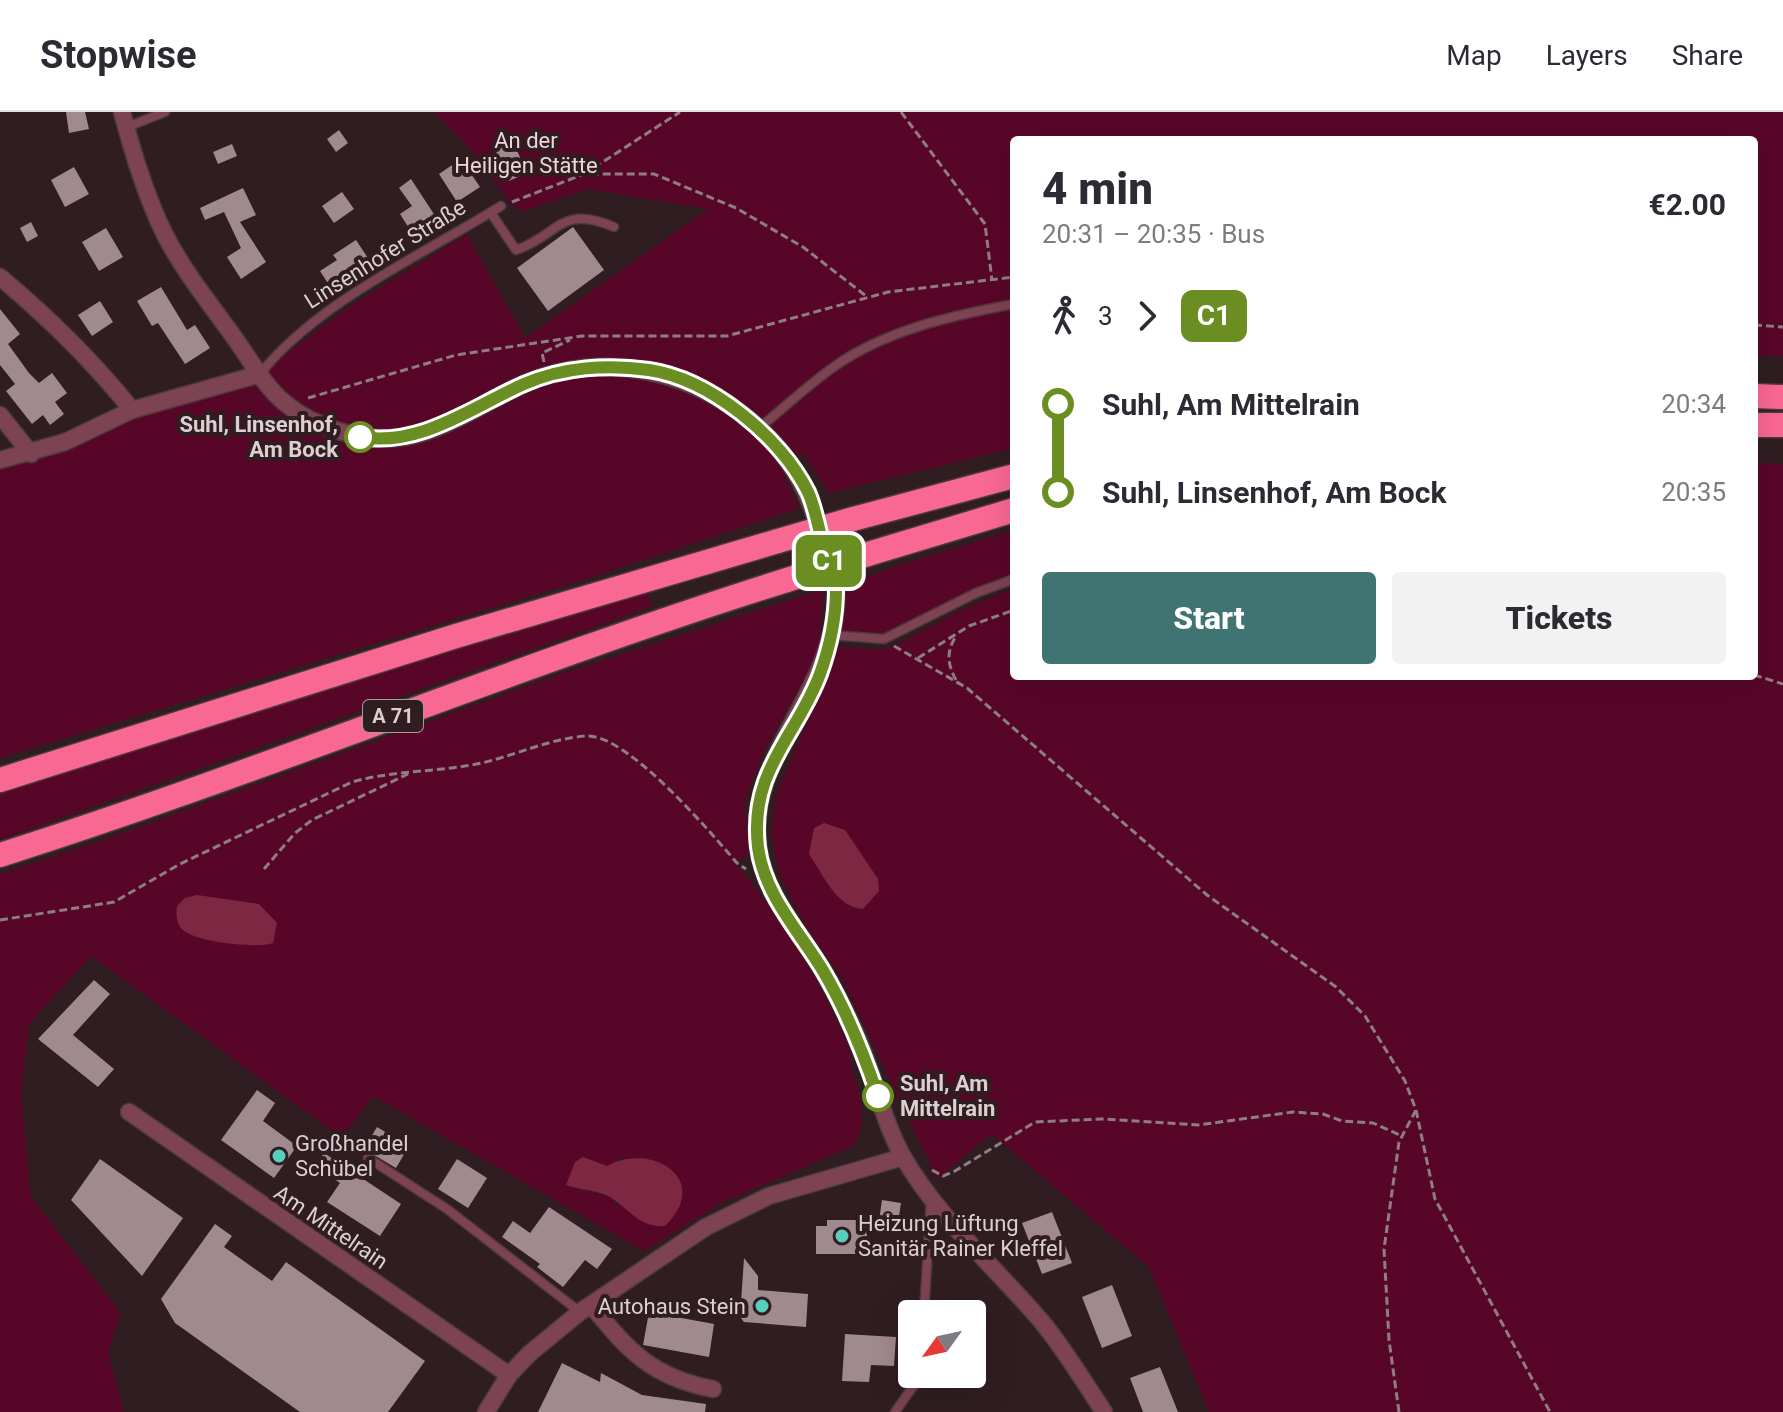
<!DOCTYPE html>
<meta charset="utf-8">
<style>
body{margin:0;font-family:Roboto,sans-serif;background:#f2f2f3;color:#2b2b33;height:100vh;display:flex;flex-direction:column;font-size:30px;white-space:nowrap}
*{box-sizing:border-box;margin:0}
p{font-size:26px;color:#7c7c81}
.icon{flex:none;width:44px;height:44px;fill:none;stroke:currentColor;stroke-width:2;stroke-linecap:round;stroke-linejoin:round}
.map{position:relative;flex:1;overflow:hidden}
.details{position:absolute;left:1010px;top:24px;width:748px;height:544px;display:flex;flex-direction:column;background:#fff;border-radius:8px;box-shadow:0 8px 32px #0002}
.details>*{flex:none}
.badge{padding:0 16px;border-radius:12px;font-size:28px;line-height:52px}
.needle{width:52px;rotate:237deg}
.fabs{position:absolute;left:898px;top:1188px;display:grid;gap:16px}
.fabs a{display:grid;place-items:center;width:88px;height:88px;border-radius:8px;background:#fff;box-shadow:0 8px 32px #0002;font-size:40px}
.map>.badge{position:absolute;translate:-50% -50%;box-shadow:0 0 0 4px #fff}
.legs{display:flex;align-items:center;gap:12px;height:88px;padding:0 32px;font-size:26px}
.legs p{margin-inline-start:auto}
.overview{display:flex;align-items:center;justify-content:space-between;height:136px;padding:0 32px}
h1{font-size:44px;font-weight:800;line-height:60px}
.primary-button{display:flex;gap:16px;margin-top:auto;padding:16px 32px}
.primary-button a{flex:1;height:92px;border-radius:8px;background:#3f7472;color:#fff;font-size:32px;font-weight:800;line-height:92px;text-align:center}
.primary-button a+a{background:#f2f2f3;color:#2b2b33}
ul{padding:0 32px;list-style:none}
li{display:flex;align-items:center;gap:28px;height:88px;font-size:30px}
li i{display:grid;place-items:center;width:12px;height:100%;margin:0 10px;background:currentColor}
li i::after{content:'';width:20px;height:20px;margin:-10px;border:6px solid;border-radius:50%;background:#fff}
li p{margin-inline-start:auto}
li:first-child i{background:linear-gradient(#0000 50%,currentColor 0)}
li:last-child i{background:linear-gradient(currentColor 50%,#0000 0)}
header{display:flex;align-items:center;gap:48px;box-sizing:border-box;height:112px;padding:0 40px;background:#fff;border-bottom:2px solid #e1e1e2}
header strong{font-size:38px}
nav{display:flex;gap:44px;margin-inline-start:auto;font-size:28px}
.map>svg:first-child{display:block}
.green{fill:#580627;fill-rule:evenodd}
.water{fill:#7d2742}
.building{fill:#a18a8f}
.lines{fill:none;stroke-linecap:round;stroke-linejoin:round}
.lane-casing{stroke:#4b393d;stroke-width:11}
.street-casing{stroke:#4b393d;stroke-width:19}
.highway-casing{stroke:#4b393d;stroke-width:27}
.path{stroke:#8d7e82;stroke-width:3;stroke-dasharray:8 4;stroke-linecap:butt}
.lane{stroke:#7d4352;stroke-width:8}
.street{stroke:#7d4352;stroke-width:16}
.highway{stroke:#f96893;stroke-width:24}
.highway-bridge-casing{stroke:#4b393d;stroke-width:27;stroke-linecap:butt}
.highway-bridge{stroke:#f96893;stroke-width:24}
.line-1-casing{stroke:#fff;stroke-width:18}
.line-1{stroke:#6b8e23;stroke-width:12}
.stop-1-dot{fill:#fff;stroke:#6b8e23;stroke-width:4}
.poi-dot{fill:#58cebf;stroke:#2f1d21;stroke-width:3}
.labels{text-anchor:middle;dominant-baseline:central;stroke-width:8;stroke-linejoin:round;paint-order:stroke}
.shield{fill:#2f1d21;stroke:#a89a9d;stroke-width:2}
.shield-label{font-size:20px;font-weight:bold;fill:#dccfd2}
.park-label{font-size:22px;fill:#efd5da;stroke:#2f1d21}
.street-label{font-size:22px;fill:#dccfd2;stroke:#2f1d21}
.stop-label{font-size:22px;font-weight:bold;fill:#dccfd2;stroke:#2f1d21;text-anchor:end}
.poi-label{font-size:22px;fill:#dccfd2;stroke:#2f1d21;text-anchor:start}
</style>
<header>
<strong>Stopwise</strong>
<nav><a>Map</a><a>Layers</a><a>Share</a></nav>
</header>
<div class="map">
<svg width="1783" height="1300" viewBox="0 0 1783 1300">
<rect width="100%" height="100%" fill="#2f1d21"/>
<g class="green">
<polygon points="434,0 1783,0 1783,244 1754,244 1754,28 1014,28 1014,336 829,381 804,342 786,345 783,361 799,396 580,469 0,646 0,348 132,298 260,262 347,196 467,122 525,226 708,97 588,77 523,99 513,94 469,35"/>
<polygon points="1754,351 1783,352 1783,1300 1209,1300 1149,1155 991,1022 937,1067 842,867 805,813 780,764 771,723 776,683 838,535 884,537 898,532 959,499 1014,476 1014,564 1754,564"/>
<polygon points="1014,418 1014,467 884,527 830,523 836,476 893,455"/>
<path d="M824,477l-6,66 -53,94 -21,54 7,50 -16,10c51,59 88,123 118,194l-3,3c6,28 22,61 3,86l-134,58 -75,47 -271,-155 -31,42 -251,-182 -62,68 -8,69 10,104 90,116 -13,40 16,59h-124v-538l109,-36 451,-164zM622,1046l38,3 -40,46 -10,-10 -44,-12 9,-23 33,4z"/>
<polygon points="646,479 653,494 0,728 0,679 463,532"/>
</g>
<g class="water">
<path d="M824,711l21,7 33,49 1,12 -16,18c-27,-2 -39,-33 -54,-55l5,-26z"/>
<path d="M197,783l62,9 18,19 -4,20c-16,6 -77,-1 -90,-13 -7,-6 -7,-15 -6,-24l8,-8z"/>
<path d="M583,1045l24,9c45,-25 106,14 58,60 -25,2 -36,-17 -55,-29 -12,-7 -31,-7 -44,-12l9,-23z"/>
</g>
<g class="building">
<polygon points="66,0 85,0 89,17 69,21"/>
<polygon points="339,18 348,31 336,40 327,27"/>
<polygon points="511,25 527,61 509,69 493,33"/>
<polygon points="232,32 237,44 218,52 213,40"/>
<polygon points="461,47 480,75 457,90 439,62"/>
<polygon points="74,55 89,82 65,95 51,68"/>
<polygon points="411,67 441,113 417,129 400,102 412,94 399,76"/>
<polygon points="243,76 256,103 240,110 266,150 241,167 227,145 241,136 224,100 205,108 200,96"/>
<polygon points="342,80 354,97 334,111 322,94"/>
<polygon points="31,110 38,124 27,130 20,116"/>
<polygon points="573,115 604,158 548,199 517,156"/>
<polygon points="106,116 123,145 99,159 82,130"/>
<polygon points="356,128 374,155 350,170 347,165 331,176 320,159 337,148 333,143"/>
<polygon points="161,175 187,218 195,213 210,236 185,252 158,211 152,214 137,189"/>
<polygon points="100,189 113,210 92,224 78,203"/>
<polygon points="0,197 20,222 8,232 29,261 39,271 52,261 67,281 55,290 64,302 50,313 43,303 32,312 6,279 15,272 0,253"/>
<polygon points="94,868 110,882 73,923 114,957 98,975 38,927"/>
<polygon points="257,978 275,991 263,1009 297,1034 274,1066 221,1028"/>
<polygon points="377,1015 409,1034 396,1056 364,1037"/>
<polygon points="324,1041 401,1092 380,1124 327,1090 340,1071 315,1053"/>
<polygon points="100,1047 183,1106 142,1164 71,1088"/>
<polygon points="457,1047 487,1066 468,1096 438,1077"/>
<polygon points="882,1088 901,1091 898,1111 879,1109"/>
<polygon points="549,1095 612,1137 597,1157 585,1148 563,1175 537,1155 540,1152 502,1125 513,1109 530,1121"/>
<polygon points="1052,1100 1072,1151 1042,1162 1022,1111"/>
<polygon points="827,1108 867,1108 867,1142 816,1142 816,1114 827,1114"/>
<polygon points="215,1112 232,1124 224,1135 272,1169 286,1150 425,1249 388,1300 300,1300 175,1211 161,1187"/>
<polygon points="744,1146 758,1164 758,1178 808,1182 806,1215 744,1210 740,1205"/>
<polygon points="1112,1173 1132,1224 1102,1236 1082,1185"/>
<polygon points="649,1200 714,1212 709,1245 643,1233"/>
<polygon points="845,1222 896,1225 894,1254 871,1253 869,1270 842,1269"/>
<polygon points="562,1251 600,1270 601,1261 642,1283 706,1292 705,1300 538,1300"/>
<polygon points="1160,1255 1178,1300 1143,1300 1130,1266"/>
</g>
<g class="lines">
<g class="lane-casing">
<g id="lane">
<polyline points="127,15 165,0"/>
<path d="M491,101l25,37c44,-15 43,-46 98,-23"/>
<path d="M260,262c57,-72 164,-120 241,-168"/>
<path d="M759,316c25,-20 50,-44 76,-62 51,-36 119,-51 179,-62"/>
<polyline points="830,523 884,527 976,481 1014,467"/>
<polyline points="368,1046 447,1097 580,1200"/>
<polyline points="924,1202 931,1088"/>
<polyline points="895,1300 922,1262"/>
</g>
</g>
<g class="street-casing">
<g id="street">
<path d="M122,0c11,42 23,82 42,121 19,38 48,73 72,107 15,21 29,47 49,63 28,24 75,38 111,35 46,-4 87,-36 128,-54 80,-35 175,-13 238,47 31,29 47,62 58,102 5,17 15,39 16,57 4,99 -94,166 -77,262 8,47 42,80 65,121 13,22 26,47 36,71 15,36 23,76 42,111 35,62 94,113 140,167 23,28 42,60 62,90"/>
<path d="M0,165c49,41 92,83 132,133"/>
<polyline points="0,303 31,342"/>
<polyline points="0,348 65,330 132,298 260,262"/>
<polyline points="129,1000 509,1263"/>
<path d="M591,1193c38,46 60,72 122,84"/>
<polyline points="486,1300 509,1263 529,1242 580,1200 706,1115 769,1084 903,1045"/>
</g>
</g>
<g class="highway-casing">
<g id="highway">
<polyline points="1754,284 1783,285"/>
<polyline points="1754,313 1783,313"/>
<polyline points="853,407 1014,364"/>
<polyline points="868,442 1014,398"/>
<polyline points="0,668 456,524 778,429"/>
<path d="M0,743c265,-84 522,-192 787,-275"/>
</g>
</g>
<g class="path">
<polyline points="901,0 985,112 992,168"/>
<polyline points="584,62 680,0"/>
<polyline points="512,90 584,62 654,62 736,96 803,135 866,184"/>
<polyline points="1754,213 1783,215"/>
<polyline points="544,250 542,241 570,228"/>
<polyline points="308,286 456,243 582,224 727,224 888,180 1014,165"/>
<polyline points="894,534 967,576 1207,783 1336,875 1365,904 1405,969 1416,998 1435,1087 1550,1300"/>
<polyline points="918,546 969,514 1014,498"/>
<polyline points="1754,563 1783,572"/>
<path d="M956,568c-9,-16 -10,-30 1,-45"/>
<polyline points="264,757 295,721 312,708 408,662"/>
<path d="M0,808l114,-18 66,-38 172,-82c39,-11 80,-10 120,-17 38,-7 75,-26 113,-29 41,-4 126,97 152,127l9,6"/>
<polyline points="932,1058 943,1064 955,1059 1035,1010 1102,1007 1198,1013 1293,1000 1323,1002 1342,1009 1373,1011 1402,1024"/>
<polyline points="1399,1300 1389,1228 1384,1137 1399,1030 1416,998"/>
</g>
<use href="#lane" class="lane"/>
<use href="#street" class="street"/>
<use href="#highway" class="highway"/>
<g class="highway-bridge-casing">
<g id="highway-bridge">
<polyline points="778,429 853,407"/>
<polyline points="787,468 868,442"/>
</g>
</g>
<use href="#highway-bridge" class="highway-bridge"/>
</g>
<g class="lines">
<g class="line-1-casing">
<path id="line-1" d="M360,325c61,10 112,-30 164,-53 39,-17 84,-20 125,-14 61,9 132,67 159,122 7,15 10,35 15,52 5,14 13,32 13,46 0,27 -7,59 -16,84 -23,62 -71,96 -62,173 6,47 40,83 64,122 24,40 41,83 56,127"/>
</g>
<use href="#line-1" class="line-1"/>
</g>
<g class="stop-1-dot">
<circle cx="360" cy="325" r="14"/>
<circle cx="878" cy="984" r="14"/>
</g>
<g class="poi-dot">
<circle cx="279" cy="1044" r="8"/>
<circle cx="842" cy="1124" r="8"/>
<circle cx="762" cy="1194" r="8"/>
</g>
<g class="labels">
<rect class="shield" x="363" y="588" width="60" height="32" rx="6"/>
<g class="shield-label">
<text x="393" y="604">A 71</text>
</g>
<g class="park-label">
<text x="526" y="28">An der<tspan x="526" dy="25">Heiligen Stätte</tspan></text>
</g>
<g class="street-label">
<text transform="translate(385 142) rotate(-32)">Linsenhofer Straße</text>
<text transform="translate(331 1115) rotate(34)">Am Mittelrain</text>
</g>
<g class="stop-label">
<text x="338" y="312">Suhl, Linsenhof,<tspan x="338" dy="25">Am Bock</tspan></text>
<text x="900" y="971" text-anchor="start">Suhl, Am<tspan x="900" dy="25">Mittelrain</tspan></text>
</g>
<g class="poi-label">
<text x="295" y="1031">Großhandel<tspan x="295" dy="25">Schübel</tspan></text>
<text x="858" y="1111">Heizung Lüftung<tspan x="858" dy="25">Sanitär Rainer Kleffel</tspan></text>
<text x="746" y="1194" text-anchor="end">Autohaus Stein</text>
</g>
</g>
</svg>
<div class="fabs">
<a><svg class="needle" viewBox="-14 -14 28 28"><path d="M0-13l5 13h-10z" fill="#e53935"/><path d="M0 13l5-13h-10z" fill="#7c7c81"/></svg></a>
</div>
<b class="badge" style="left:829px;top:449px;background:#6b8e23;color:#fff">C1</b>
<section class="details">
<div class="overview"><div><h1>4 min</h1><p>20:31 – 20:35 · Bus</p></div><b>€2.00</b></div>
<div class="legs"><svg class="icon" aria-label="walk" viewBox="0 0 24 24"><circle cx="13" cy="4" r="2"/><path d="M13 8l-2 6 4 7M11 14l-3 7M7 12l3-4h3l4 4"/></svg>3<svg class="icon" aria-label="forward" viewBox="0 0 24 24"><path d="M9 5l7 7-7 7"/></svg><b class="badge" style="background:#6b8e23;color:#fff">C1</b></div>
<ul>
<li><i style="color:#6b8e23"></i><b>Suhl, Am Mittelrain</b><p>20:34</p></li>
<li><i style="color:#6b8e23"></i><b>Suhl, Linsenhof, Am Bock</b><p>20:35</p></li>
</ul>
<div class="primary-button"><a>Start</a><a>Tickets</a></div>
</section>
</div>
